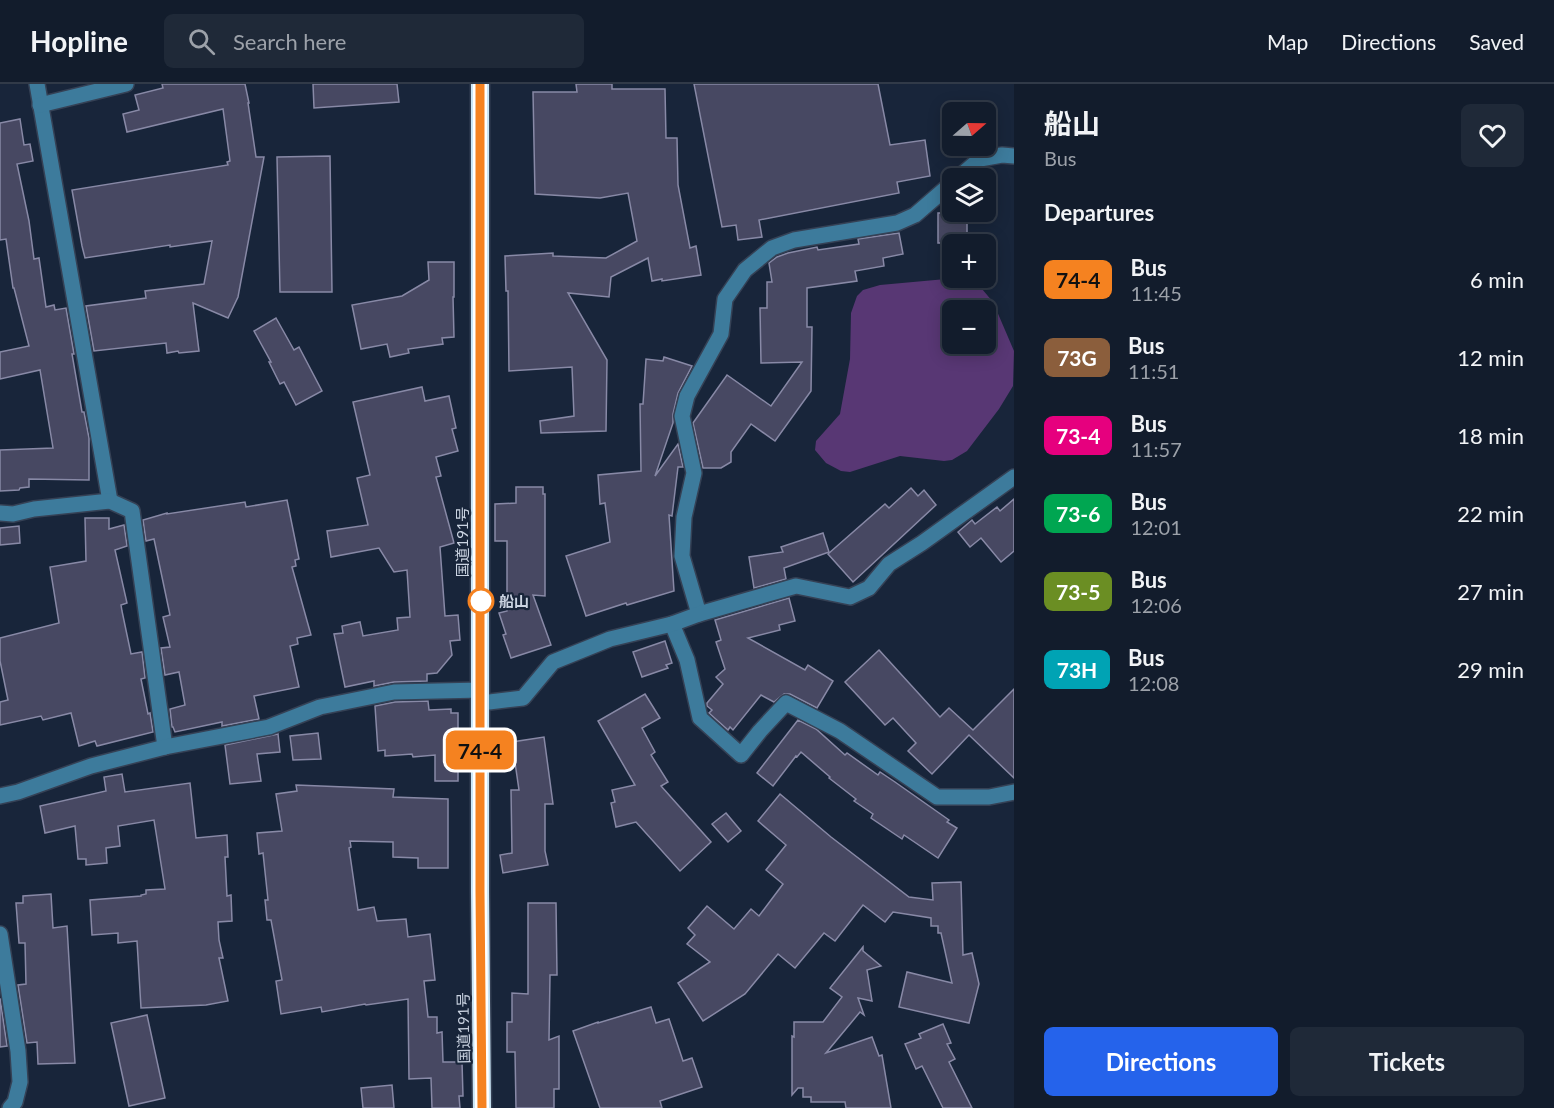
<!DOCTYPE html>
<meta charset="utf-8">
<style>
body{margin:0;font-family:Lato,"Noto Sans JP",sans-serif;background:#1f2938;color:#f1f3f6;height:100vh;display:flex;flex-direction:column;font-size:22px;white-space:nowrap}
*{box-sizing:border-box;margin:0}
p{font-size:20px;color:#9ca1a9}
.icon{flex:none;width:33px;height:33px;fill:none;stroke:currentColor;stroke-width:2;stroke-linecap:round;stroke-linejoin:round}
.map{position:relative;flex:1;overflow:hidden}
.drawer{display:flex;flex-direction:column;background:#121c2c;width:540px}
.drawer>*{flex:none}
.badge{padding:0 12px;border-radius:9px;font-size:21px;line-height:39px}
.needle{width:39px;rotate:70deg}
.buttons{position:absolute;left:942px;top:18px;display:grid;gap:12px}
.buttons a{display:grid;place-items:center;width:54px;height:54px;border-radius:9px;background:#121c2c;box-shadow:0 3px 15px #0003,0 0 0 2px #313a48;font-size:30px}
.map>.badge{position:absolute;translate:-50% -50%;box-shadow:0 0 0 3px #fff}
h2{padding:0 30px;font-size:22px;line-height:54px}
.round{display:grid;place-items:center;flex:none;width:63px;height:63px;border-radius:9px;background:#1f2938}
.headline{display:flex;align-items:center;justify-content:space-between;height:102px;padding:0 30px}
h1{font-size:28px;font-weight:700;line-height:45px}
.button{display:flex;gap:12px;margin-top:auto;padding:12px 30px}
.button a{flex:1;height:69px;border-radius:9px;background:#2563eb;color:#fff;font-size:24px;font-weight:700;line-height:69px;text-align:center}
.button a+a{background:#1f2938;color:#f1f3f6}
ul{padding:0;list-style:none}
li{display:flex;align-items:center;gap:18px;height:78px;padding:0 30px}
li div{flex:1}
li b{display:block;font-size:22px}
li em{font-style:normal}
li .badge{min-width:66px;font-weight:700;text-align:center}
header{display:flex;align-items:center;gap:36px;box-sizing:border-box;height:84px;padding:0 30px;background:#121c2c;border-bottom:2px solid #313a48}
header strong{font-size:28px}
nav{display:flex;gap:33px;margin-inline-start:auto;font-size:21px}
.search{width:420px;height:54px;background:#1f2938;display:flex;align-items:center;gap:15px;box-sizing:border-box;padding:0 21px;border-radius:9px;color:#9ca1a9;font-size:22px}
main{display:flex;flex:1;min-height:0}
.map>svg:first-child{display:block}
.green{fill:#583774;fill-rule:evenodd}
.building{fill:#474862;stroke:#8889a6;stroke-width:1.5}
.lines{fill:none;stroke-linecap:round;stroke-linejoin:round}
.minor-casing{stroke:#354155;stroke-width:18}
.highway-casing{stroke:#354155;stroke-width:21}
.minor{stroke:#3d7b9c;stroke-width:15}
.highway{stroke:#cbe6f6;stroke-width:18}
.line-casing{stroke:#fff;stroke-width:14}
.line{stroke:#f58220;stroke-width:9}
.stop-dot{fill:#fff;stroke:#f58220;stroke-width:3}
.labels{text-anchor:middle;dominant-baseline:central;stroke-width:4.5;stroke-linejoin:round;paint-order:stroke}
.street-label{font-size:15px;fill:#cbd4e2;stroke:#18253a}
.stop-label{font-size:15px;font-weight:bold;fill:#cbd4e2;stroke:#18253a;text-anchor:start}
</style>
<header>
<strong>Hopline</strong>
<div class="search"><svg class="icon" aria-label="search" viewBox="0 0 24 24"><circle cx="10" cy="10" r="6"/><path d="M15 15l6 6"/></svg>Search here</div>
<nav><a>Map</a><a>Directions</a><a>Saved</a></nav>
</header>
<main>
<div class="map">
<svg width="1014" height="1024" viewBox="0 0 1014 1024">
<rect width="100%" height="100%" fill="#18253a"/>
<path class="green" d="M957,194l25,11 11,13 21,49 -1,35 -14,23 -32,42 -15,9 -8,1 -44,-5 -50,16 -9,-1 -15,-8 -11,-13 1,-9 24,-27 10,-55 1,-46 6,-17 6,-6 17,-5zM952,226h34v34h-34z"/>
<g class="building">
<polygon points="162,0 245,0 249,19 248,19 256,73 264,73 238,213 228,234 193,219 199,267 179,269 178,267 167,269 166,259 94,267 86,222 146,214 145,207 204,200 212,157 170,163 170,161 85,174 82,162 72,106 228,81 227,78 230,77 223,25 127,48 123,30 139,26 135,11 163,4"/>
<polygon points="313,0 397,0 399,18 314,24"/>
<polygon points="576,0 612,0 612,5 665,5 666,54 677,54 678,101 690,164 696,162 701,191 662,197 662,195 652,197 648,174 611,193 609,213 568,209 607,276 606,347 541,349 540,337 574,332 572,283 509,287 508,207 506,207 505,172 553,169 553,172 606,174 637,157 628,109 600,114 535,110 533,8 577,8"/>
<polygon points="694,0 878,0 890,61 925,56 930,92 897,98 899,109 759,136 762,153 738,156 736,141 722,143"/>
<polygon points="20,35 24,61 30,60 33,77 17,80 29,137 34,175 39,174 46,223 54,221 55,226 66,224 74,270 72,270 82,328 84,328 89,354 89,396 29,395 29,403 20,404 19,406 0,407 0,366 53,364 40,286 0,295 0,268 29,262 14,204 13,204 6,155 0,156 0,39"/>
<polygon points="330,72 332,208 280,208 277,73"/>
<polygon points="948,128 967,128 967,159 938,159 938,129 948,129"/>
<polygon points="899,149 903,170 883,174 884,182 855,187 857,197 807,204 807,243 812,243 811,307 775,357 751,340 731,368 731,378 721,384 703,384 693,339 727,291 771,322 802,278 761,279 760,224 767,224 767,198 772,198 769,179 777,173 788,169 817,163 818,166 859,160 858,155"/>
<polygon points="428,178 454,178 454,213 453,213 454,253 442,254 443,260 408,265 409,269 390,273 387,260 361,265 352,221 402,212 429,196"/>
<polygon points="276,234 294,266 299,263 322,307 296,321 284,298 280,300 269,278 271,278 254,247"/>
<polygon points="664,273 692,282 678,309 673,330 673,339 655,392 678,360 683,383 678,383 672,432 669,431 674,507 627,521 626,519 586,532 566,472 610,458 605,419 600,420 598,391 641,387 640,320 643,320 646,275 663,277"/>
<polygon points="422,303 425,317 449,312 456,344 452,345 458,367 436,373 441,392 436,393 454,459 440,463 445,532 458,531 460,556 450,557 452,571 437,589 427,590 427,597 394,598 374,602 374,597 345,603 334,550 343,549 342,542 360,538 363,552 398,546 397,534 410,533 407,486 394,488 379,464 331,473 327,447 368,441 357,394 370,391 353,318"/>
<polygon points="516,403 543,403 543,410 545,410 545,512 533,511 551,561 511,574 503,551 506,550 499,529 507,527 507,457 495,457 495,420 516,419"/>
<polygon points="911,404 918,412 924,406 936,421 853,498 828,470 885,420 889,424"/>
<polygon points="1014,415 1014,467 1001,478 981,454 970,463 958,448 972,436 975,440 997,423 1000,427"/>
<polygon points="287,416 299,475 295,476 296,482 292,483 311,551 297,554 298,560 290,562 299,603 254,612 259,635 222,642 222,638 175,648 173,643 172,643 170,625 185,621 179,588 165,591 161,564 170,563 163,533 170,531 154,455 146,457 143,436 167,429 167,430 245,418 246,423"/>
<polygon points="85,434 109,434 109,445 124,441 127,462 115,466 127,519 121,521 122,527 131,570 142,568 145,594 141,595 148,630 150,629 153,648 97,662 95,657 79,662 71,629 43,636 41,632 0,641 0,618 8,616 0,577 0,554 59,539 50,483 86,477"/>
<polygon points="19,442 20,459 0,461 0,444"/>
<polygon points="823,449 829,468 784,484 786,495 754,504 749,473 783,468 781,463"/>
<polygon points="789,514 795,537 779,541 780,546 748,554 805,586 808,581 833,597 817,624 790,610 784,610 774,618 761,611 733,646 730,643 728,646 709,629 712,626 707,622 707,619 723,600 716,593 725,585 716,558 721,556 715,536"/>
<polygon points="665,557 672,579 666,581 668,584 642,593 633,568"/>
<polygon points="879,566 940,633 949,624 973,646 1014,605 1014,694 969,651 932,690 908,667 916,659 893,634 885,641 845,598"/>
<polygon points="645,610 660,634 642,644 655,668 651,671 668,698 661,702 711,758 680,787 636,738 616,743 611,719 615,718 612,706 635,701 598,637"/>
<polygon points="428,617 429,626 451,625 451,629 458,629 458,697 435,697 435,671 413,673 412,670 385,672 385,666 378,667 375,622 395,618"/>
<polygon points="798,636 816,645 845,671 847,669 878,691 880,688 895,698 949,736 947,738 957,744 938,774 904,751 902,755 871,734 873,730 854,717 856,715 829,694 830,693 801,668 797,673 796,672 773,702 757,689"/>
<polygon points="318,649 321,675 293,676 290,652"/>
<polygon points="278,650 280,668 257,670 261,697 230,700 225,661"/>
<polygon points="544,653 553,720 545,720 545,767 548,781 503,789 500,771 512,769 511,706 519,706 512,658"/>
<polygon points="122,690 125,708 190,699 196,754 227,751 228,773 225,773 227,812 231,811 232,837 218,838 219,856 223,874 219,874 228,917 206,921 141,924 137,857 118,859 118,849 92,851 90,816 141,812 141,811 146,810 146,806 165,805 154,736 118,742 120,762 106,764 107,779 86,781 86,775 78,775 75,742 45,749 40,722 106,707 104,693"/>
<polygon points="296,701 394,705 393,713 448,715 448,784 418,784 418,774 393,773 393,758 350,757 351,763 349,764 358,826 374,823 377,837 406,835 408,853 430,850 435,896 424,897 428,933 437,933 437,949 442,948 443,978 462,978 463,1012 459,1012 460,1024 432,1024 431,994 409,995 408,915 366,921 365,920 322,928 321,923 281,930 276,897 282,896 271,836 267,836 265,816 268,816 263,769 259,770 257,749 282,747 276,710 297,707"/>
<polygon points="780,710 831,753 909,813 933,816 932,799 961,798 963,871 972,869 979,900 969,939 899,923 907,888 952,899 941,849 938,849 938,842 931,842 931,834 893,828 885,838 863,821 835,857 824,849 795,884 778,870 745,910 703,937 678,899 710,878 687,860 695,851 688,844 707,822 734,845 751,825 759,832 783,800 766,786 786,761 758,737"/>
<polygon points="726,729 741,747 728,758 712,740"/>
<polygon points="51,810 53,844 67,842 75,979 38,980 37,958 27,959 18,901 26,900 25,859 19,859 16,819 23,819 23,812"/>
<polygon points="528,819 556,819 557,891 550,891 549,956 559,952 559,1005 554,1005 554,1024 516,1024 515,968 507,968 507,938 512,938 512,909 528,910"/>
<polygon points="863,863 863,867 881,882 867,886 872,917 858,914 864,931 860,928 826,969 872,953 879,972 882,971 891,1024 846,1024 845,1018 811,1018 811,1013 803,1013 803,1004 798,1004 792,1011 792,952 794,953 794,938 823,938 842,913 830,904"/>
<polygon points="0,914 7,962 0,963"/>
<polygon points="651,923 656,939 669,935 683,977 692,974 702,1003 660,1017 662,1024 600,1024 573,947 598,938 598,939"/>
<polygon points="147,931 165,1014 129,1022 111,939"/>
<polygon points="943,940 951,959 947,960 955,975 949,978 972,1024 943,1024 922,982 916,985 905,960 921,954 919,950"/>
<polygon points="392,1001 394,1024 363,1024 361,1004"/>
</g>
<g class="lines">
<g class="minor-casing">
<g id="minor">
<polyline points="37,0 110,417"/>
<polyline points="40,21 126,0"/>
<polyline points="958,94 980,75 1002,71 1014,72"/>
<polyline points="0,429 13,430 34,425 110,417 132,427 165,663"/>
<polyline points="699,530 682,472 684,433 694,389 682,332 687,312 721,250 725,215 745,186 772,164 794,156 897,139 915,131 952,99"/>
<polyline points="672,540 687,576 700,634 741,671 760,647 786,619 840,647 937,713 989,713 1014,708"/>
<polyline points="481,619 523,614 553,578 610,555 672,540 699,530 796,502 850,513 869,504 889,480 922,459 1014,393"/>
<polyline points="0,712 18,708 91,682 165,663 269,643 320,623 394,608 481,606"/>
<polyline points="0,850 18,967 20,998 15,1018 10,1024"/>
</g>
</g>
<g class="highway-casing">
<polyline id="highway" points="480,0 480,808 482,1024"/>
</g>
<use href="#minor" class="minor"/>
<use href="#highway" class="highway"/>
</g>
<g class="lines">
<g class="line-casing">
<polyline id="line" points="480,0 480,807 482,1024"/>
</g>
<use href="#line" class="line"/>
</g>
<circle class="stop-dot" cx="481" cy="517" r="12"/>
<g class="labels">
<g class="street-label">
<text transform="translate(462 458) rotate(-90)">国道191号</text>
<text transform="translate(463 944) rotate(-91)">国道191号</text>
</g>
<g class="stop-label">
<text x="499" y="517">船山</text>
</g>
</g>
</svg>
<div class="buttons">
<a><svg class="needle" viewBox="-14 -14 28 28"><path d="M0-13l5 13h-10z" fill="#e53935"/><path d="M0 13l5-13h-10z" fill="#9ca1a9"/></svg></a>
<a><svg class="icon" aria-label="layers" viewBox="0 0 24 24"><path d="M12 4l9 5-9 5-9-5zM3 14l9 5 9-5"/></svg></a>
<a>+</a>
<a>−</a>
</div>
<b class="badge" style="left:480px;top:666px;background:#f58220;color:#111">74-4</b>
</div>
<section class="drawer">
<div class="headline"><div><h1>船山</h1><p>Bus</p></div><a class="round"><svg class="icon" aria-label="heart" viewBox="0 0 24 24"><path d="M12 20l-8-8c-3-5 5-10 8-4 3-6 11-1 8 4z"/></svg></a></div>
<h2>Departures</h2>
<ul>
<li><span class="badge" style="background:#f58220;color:#111">74-4</span><div><b>Bus</b><p>11:45</p></div><em>6 min</em></li>
<li><span class="badge" style="background:#8b5e3c;color:#fff">73G</span><div><b>Bus</b><p>11:51</p></div><em>12 min</em></li>
<li><span class="badge" style="background:#e6007e;color:#fff">73-4</span><div><b>Bus</b><p>11:57</p></div><em>18 min</em></li>
<li><span class="badge" style="background:#00a651;color:#fff">73-6</span><div><b>Bus</b><p>12:01</p></div><em>22 min</em></li>
<li><span class="badge" style="background:#6b8e23;color:#fff">73-5</span><div><b>Bus</b><p>12:06</p></div><em>27 min</em></li>
<li><span class="badge" style="background:#00a3b4;color:#fff">73H</span><div><b>Bus</b><p>12:08</p></div><em>29 min</em></li>
</ul>
<div class="button"><a>Directions</a><a>Tickets</a></div>
</section>
</main>
